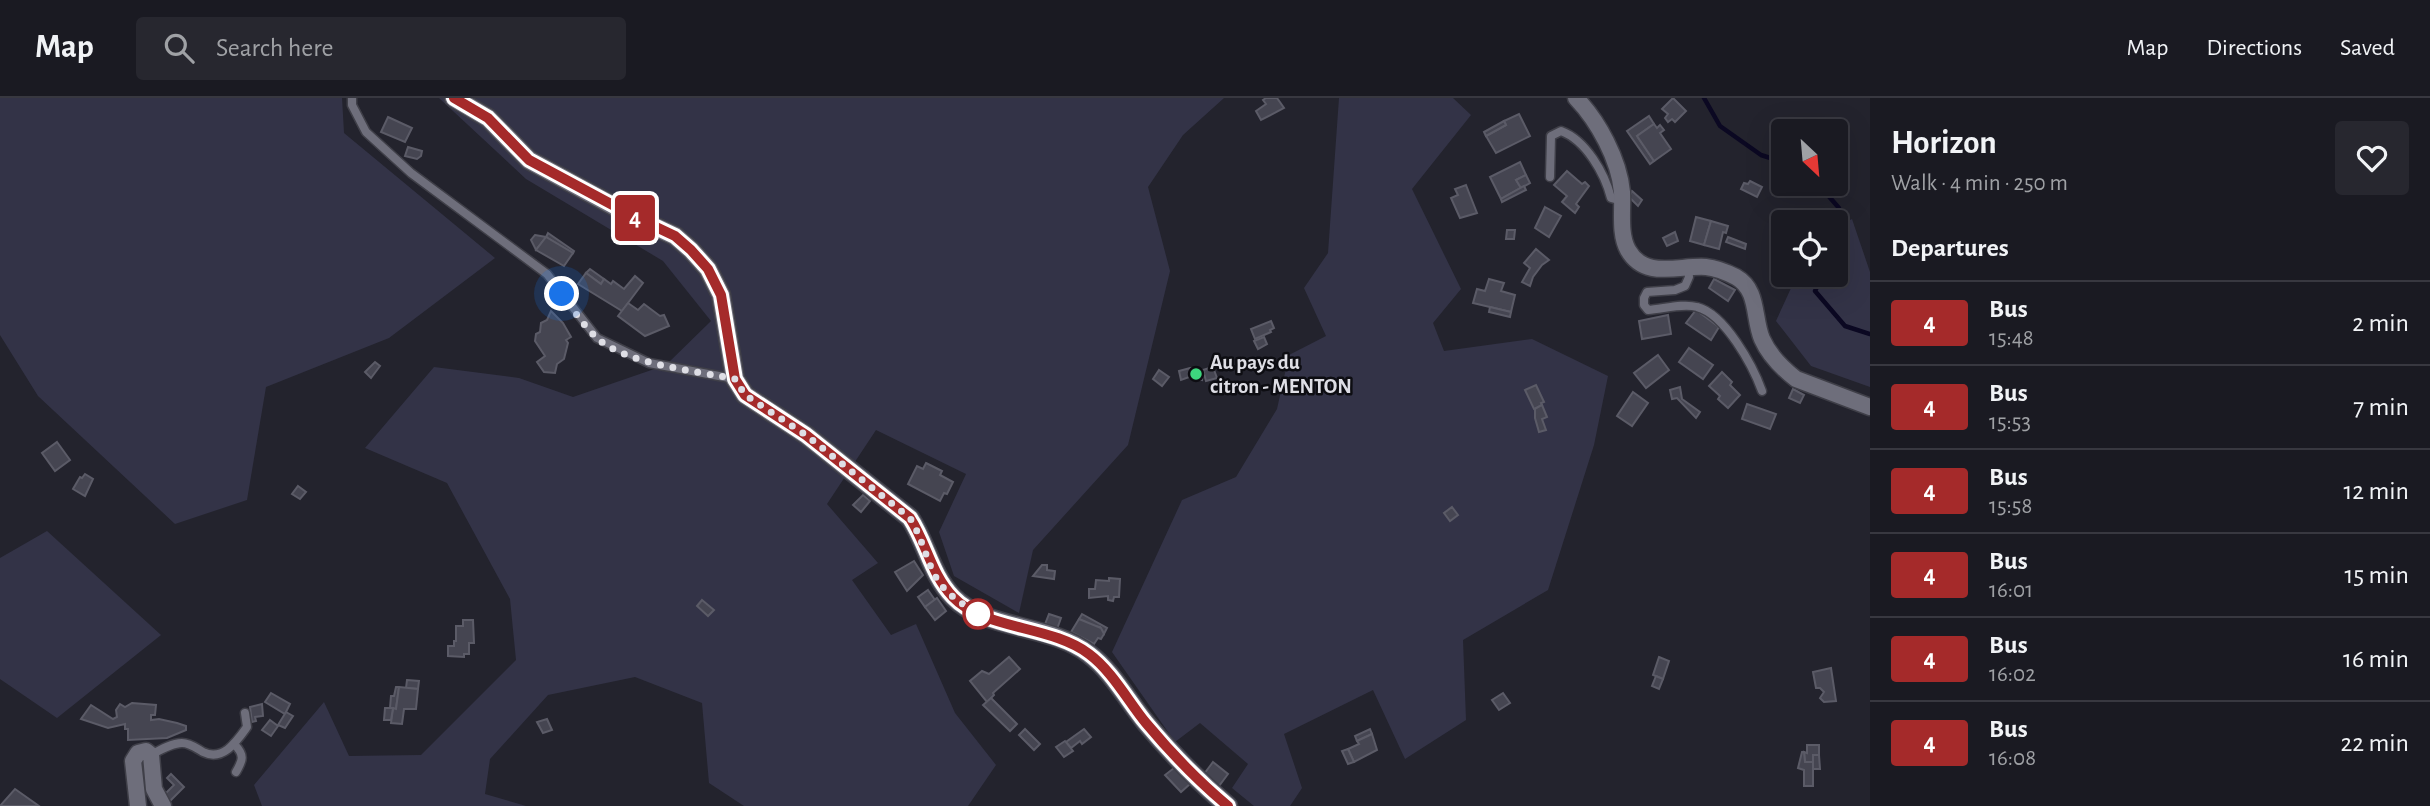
<!DOCTYPE html>
<meta charset="utf-8">
<style>
body{margin:0;font-family:"Alegreya Sans",sans-serif;background:#27272f;color:#f1f3f6;height:100vh;display:flex;flex-direction:column;font-size:26px;white-space:nowrap}
*{box-sizing:border-box;margin:0}
p{font-size:23px;color:#9fa1a5}
.icon{flex:none;width:38px;height:38px;fill:none;stroke:currentColor;stroke-width:2;stroke-linecap:round;stroke-linejoin:round}
.map{position:relative;flex:1;overflow:hidden}
.details{display:flex;flex-direction:column;background:#1a1a22;width:560px}
.details>*{flex:none}
.badge{padding:0 14px;border-radius:5px;font-size:24px;line-height:46px}
.needle{width:46px;rotate:154deg}
.fabs{position:absolute;left:1771px;top:21px;display:grid;gap:14px}
.fabs a{display:grid;place-items:center;width:77px;height:77px;border-radius:7px;background:#1a1a22;box-shadow:0 7px 28px #0002,0 0 0 2px #383840;font-size:35px}
.you{position:absolute;width:35px;height:35px;margin:-18px;border:5px solid #fff;border-radius:50%;background:#1a73e8;box-shadow:0 0 0 10px #1a73e833}
.map>.badge{position:absolute;translate:-50% -50%;box-shadow:0 0 0 4px #fff}
h2{padding:0 21px;font-size:26px;line-height:63px}
.round{display:grid;place-items:center;flex:none;width:74px;height:74px;border-radius:7px;background:#27272f}
.headline{display:flex;align-items:center;justify-content:space-between;height:119px;padding:0 21px}
h1{font-size:33px;font-weight:700;line-height:52px}
ul{padding:0;list-style:none}
li{display:flex;align-items:center;gap:21px;height:84px;padding:0 21px;border-top:2px solid #383840}
li div{flex:1}
li b{display:block;font-size:26px}
li em{font-style:normal}
li .badge{min-width:77px;font-weight:700;text-align:center}
header{display:flex;align-items:center;gap:42px;box-sizing:border-box;height:98px;padding:0 35px;background:#1a1a22;border-bottom:2px solid #383840}
header strong{font-size:33px}
nav{display:flex;gap:38px;margin-inline-start:auto;font-size:24px}
.search{width:490px;height:63px;background:#27272f;display:flex;align-items:center;gap:18px;box-sizing:border-box;padding:0 24px;border-radius:7px;color:#9fa1a5;font-size:26px}
main{display:flex;flex:1;min-height:0}
.map>svg:first-child{display:block}
.green{fill:#333347}
.lines{fill:none;stroke-linecap:round;stroke-linejoin:round}
.stream{stroke:#0b0822;stroke-width:4.5}
.building{fill:#454551;stroke:#5b5b67;stroke-width:2}
.lane-casing{stroke:#3f3f48;stroke-width:11}
.street-casing{stroke:#3f3f48;stroke-width:19}
.secondary-casing{stroke:#3f3f48;stroke-width:21}
.lane{stroke:#6e6e7b;stroke-width:8}
.street{stroke:#6e6e7b;stroke-width:16}
.secondary{stroke:#6e6e7b;stroke-width:18}
.line-casing{stroke:#fff;stroke-width:16}
.line{stroke:#a52a2a;stroke-width:10}
.walk{stroke:#dedee5;stroke-width:7;stroke-dasharray:0 12.6}
.poi-dot{fill:#3dd77e;stroke:#0d0d12;stroke-width:2.5}
.stop-dot{fill:#fff;stroke:#a52a2a;stroke-width:3.5}
.labels{text-anchor:middle;dominant-baseline:central;stroke-width:5;stroke-linejoin:round;paint-order:stroke}
.poi-label{font-size:21px;font-weight:bold;fill:#dedee5;stroke:#0d0d12;text-anchor:start}
</style>
<header>
<strong>Map</strong>
<div class="search"><svg class="icon" aria-label="search" viewBox="0 0 24 24"><circle cx="10" cy="10" r="6"/><path d="M15 15l6 6"/></svg>Search here</div>
<nav><a>Map</a><a>Directions</a><a>Saved</a></nav>
</header>
<main>
<div class="map">
<svg width="1870" height="708" viewBox="0 0 1870 708">
<rect width="100%" height="100%" fill="#23232d"/>
<g class="green">
<polygon points="0,0 342,0 344,35 495,160 389,240 266,289 247,402 175,426 38,298 0,237"/>
<polygon points="439,0 1224,0 1183,37 1148,89 1170,173 1128,347 1033,452 1019,515 954,478 939,434 966,376 876,332 827,406 878,465 852,482 891,537 916,526 955,615 996,667 968,708 744,708 709,685 702,605 635,579 548,597 490,661 485,696 526,708 262,708 254,687 324,604 349,658 421,657 516,562 510,501 447,385 365,350 434,269 519,280 573,299 666,267 711,223 663,163 526,81"/>
<polygon points="1339,0 1453,0 1471,17 1412,91 1461,191 1433,225 1444,253 1532,241 1608,278 1594,347 1548,492 1463,542 1466,622 1405,661 1373,592 1284,636 1302,690 1290,708 1254,708 1232,690 1248,666 1200,625 1175,644 1112,554 1182,402 1236,379 1277,311 1289,257 1326,238 1304,190 1328,155"/>
<polygon points="1852,121 1870,174 1870,289 1811,268 1776,223 1797,177 1836,177 1836,129"/>
<polygon points="47,433 161,537 57,620 0,581 0,460"/>
</g>
<g class="lines">
<g class="stream">
<polyline points="1704,0 1720,28 1761,57 1783,64"/>
<polyline points="1818,86 1839,110 1836,149"/>
<polyline points="1823,177 1815,193 1845,228 1870,236"/>
</g>
</g>
<g class="building">
<polygon points="1266,0 1277,0 1284,10 1261,22 1256,13 1266,6 1263,2"/>
<polygon points="1673,0 1686,13 1675,24 1672,21 1668,24 1665,20 1668,16 1662,11"/>
<polygon points="1519,16 1530,38 1496,55 1486,38 1506,27 1504,23"/>
<polygon points="1649,18 1654,26 1637,38 1654,63 1650,66 1627,33"/>
<polygon points="388,19 412,30 405,44 381,34"/>
<polygon points="1504,23 1506,27 1486,38 1484,34"/>
<polygon points="1654,26 1657,30 1660,27 1664,32 1660,35 1671,51 1654,63 1637,38"/>
<polygon points="408,49 422,53 421,58 417,61 405,58"/>
<polygon points="1520,64 1526,77 1516,82 1521,90 1501,101 1490,79"/>
<polygon points="1567,73 1582,86 1585,84 1589,88 1576,106 1579,109 1575,115 1562,104 1567,98 1554,87"/>
<polygon points="1526,77 1530,85 1521,90 1516,82"/>
<polygon points="1750,83 1762,89 1757,99 1741,91 1744,85 1748,86"/>
<polygon points="1466,87 1477,115 1460,120 1451,100 1458,97 1455,91"/>
<polygon points="1524,88 1526,92 1502,104 1501,101"/>
<polygon points="1632,93 1642,102 1638,108 1629,99"/>
<polygon points="1545,109 1561,118 1549,139 1535,130"/>
<polygon points="1696,119 1711,123 1704,147 1690,143"/>
<polygon points="1711,123 1728,128 1726,135 1723,134 1719,151 1704,147"/>
<polygon points="1507,132 1515,132 1514,141 1506,141"/>
<polygon points="1675,134 1678,143 1667,148 1663,140"/>
<polygon points="548,135 574,153 573,155 546,139"/>
<polygon points="535,137 546,139 536,152 531,142"/>
<polygon points="546,139 573,155 564,168 536,152"/>
<polygon points="1728,139 1746,146 1745,151 1726,144"/>
<polygon points="1536,151 1549,162 1542,167 1533,179 1530,188 1522,184 1530,170 1524,165"/>
<polygon points="590,171 604,181 601,186 586,175"/>
<polygon points="586,175 601,186 604,181 611,186 613,183 624,191 635,178 643,185 622,213 578,186"/>
<polygon points="1489,181 1504,185 1501,193 1515,197 1511,214 1473,205 1477,191 1485,193"/>
<polygon points="1714,181 1735,192 1728,203 1709,190"/>
<polygon points="628,205 638,212 644,206 660,218 664,217 669,228 645,238 618,218"/>
<polygon points="1490,209 1511,214 1510,219 1489,214"/>
<polygon points="1696,212 1719,229 1711,242 1686,225"/>
<polygon points="551,213 563,225 571,239 566,242 568,245 564,261 557,266 555,275 544,274 537,264 545,258 535,243 536,236 540,234 541,225 547,222"/>
<polygon points="1668,217 1671,236 1642,241 1639,223"/>
<polygon points="1271,223 1274,230 1270,232 1271,234 1255,241 1251,231"/>
<polygon points="1264,239 1267,246 1258,251 1254,243"/>
<polygon points="1689,250 1713,267 1703,281 1679,264"/>
<polygon points="1658,257 1669,272 1646,290 1634,275"/>
<polygon points="375,264 380,268 371,280 365,274"/>
<polygon points="1213,269 1217,280 1206,283 1203,272"/>
<polygon points="1190,270 1203,272 1202,282 1189,279 1181,282 1179,273"/>
<polygon points="1159,272 1169,279 1162,288 1153,281"/>
<polygon points="1722,274 1732,284 1730,287 1740,297 1728,310 1718,301 1720,298 1709,288"/>
<polygon points="1536,287 1544,304 1541,305 1542,307 1534,311 1525,292"/>
<polygon points="1680,289 1682,301 1700,314 1696,320 1677,300 1672,301 1670,292"/>
<polygon points="1793,291 1804,297 1800,305 1789,300"/>
<polygon points="1633,294 1648,305 1632,328 1617,318"/>
<polygon points="1747,306 1776,316 1770,331 1742,321"/>
<polygon points="1542,307 1547,319 1542,321 1546,332 1539,334 1535,320 1535,311"/>
<polygon points="57,344 70,362 55,373 42,355"/>
<polygon points="926,365 942,373 940,377 953,384 947,396 944,395 940,403 908,386 917,368 923,371"/>
<polygon points="85,376 93,381 85,398 73,391 80,379 82,380"/>
<polygon points="298,388 306,394 300,401 292,396"/>
<polygon points="863,397 870,403 861,414 853,407"/>
<polygon points="1452,409 1458,417 1450,423 1444,415"/>
<polygon points="914,463 923,477 907,493 895,474"/>
<polygon points="1042,467 1047,467 1047,472 1055,473 1054,481 1033,478"/>
<polygon points="1109,480 1120,481 1119,499 1114,499 1113,503 1108,502 1108,498 1089,500 1089,491 1095,491 1096,482 1109,483"/>
<polygon points="928,492 935,502 925,509 918,499"/>
<polygon points="937,500 946,513 935,522 925,509"/>
<polygon points="702,502 714,512 708,518 697,508"/>
<polygon points="1049,516 1061,520 1056,534 1044,529"/>
<polygon points="1082,516 1107,530 1104,536 1100,529 1093,528 1079,521"/>
<polygon points="1079,521 1101,530 1104,536 1101,541 1098,540 1094,546 1071,534"/>
<polygon points="463,522 473,522 474,545 469,545 469,556 464,556 464,559 448,558 448,548 454,548 454,543 456,543 456,528 463,528"/>
<polygon points="1009,559 1020,571 993,595 994,597 987,604 970,583 982,573 989,576"/>
<polygon points="1659,559 1669,563 1663,581 1653,577"/>
<polygon points="1831,570 1836,603 1824,604 1820,600 1824,594 1820,590 1816,590 1813,574"/>
<polygon points="1656,578 1663,581 1659,591 1652,588"/>
<polygon points="407,582 419,583 418,591 406,590"/>
<polygon points="396,589 399,589 396,611 390,610 391,598 394,598"/>
<polygon points="399,589 418,591 416,611 404,611 402,626 391,625 393,610 396,611"/>
<polygon points="271,595 290,606 285,616 265,604"/>
<polygon points="1503,595 1510,605 1499,612 1492,602"/>
<polygon points="991,600 1017,626 1010,633 983,607"/>
<polygon points="132,605 156,607 155,617 151,617 151,622 159,621 177,625 186,628 186,632 167,640 128,642 128,631 125,631 125,626 108,630 81,621 91,607 113,621 117,619 116,612 120,606 125,609"/>
<polygon points="262,606 263,618 255,619 256,623 252,624 250,609"/>
<polygon points="385,610 393,610 391,622 384,622"/>
<polygon points="286,614 293,618 285,630 278,627"/>
<polygon points="547,621 552,632 543,635 537,624"/>
<polygon points="270,622 278,628 271,638 262,632"/>
<polygon points="1025,631 1040,646 1034,652 1019,637"/>
<polygon points="1084,631 1091,639 1082,646 1080,643 1071,650 1066,644"/>
<polygon points="1370,631 1372,636 1357,643 1355,638"/>
<polygon points="1372,636 1377,652 1354,664 1348,651 1359,646 1357,643"/>
<polygon points="1065,643 1073,653 1064,659 1056,649"/>
<polygon points="1807,647 1819,647 1819,657 1813,657 1813,664 1805,664 1804,654 1807,655"/>
<polygon points="1348,651 1354,664 1348,666 1342,653"/>
<polygon points="1802,654 1804,654 1805,664 1813,664 1813,688 1804,688 1804,672 1798,670"/>
<polygon points="1813,657 1819,657 1820,671 1813,671"/>
<polygon points="1213,664 1228,676 1219,688 1204,676"/>
<polygon points="1174,670 1190,686 1181,694 1165,677"/>
<polygon points="171,676 184,689 167,706 161,700 174,687 167,680"/>
<polygon points="15,691 39,708 0,708"/>
</g>
<g class="lines">
<g class="lane-casing">
<g id="lane">
<polyline points="352,0 352,7 366,34 411,75 547,176 597,240 649,265 735,281"/>
<path d="M1550,79l1,-41 10,-5c25,9 44,43 50,67l11,3"/>
<path d="M1688,170l1,9 -4,9 -10,4 -28,2 -3,6v7l4,5c15,-1 35,-7 49,-3 28,7 56,59 65,84"/>
<path d="M234,646c11,11 9,16 2,28"/>
<path d="M151,657c9,-5 21,-12 31,-12 8,0 14,5 21,9 20,10 34,-11 44,-25l-2,-14"/>
</g>
</g>
<g class="street-casing">
<g id="street">
<path d="M1576,0c22,23 43,61 46,94 1,18 -3,42 6,58 17,30 51,15 78,17 11,1 20,5 30,10 23,13 17,41 26,62 7,16 20,29 34,40l74,28"/>
<polyline points="138,708 133,663 138,655 146,653 151,657 154,691 163,708"/>
</g>
</g>
<g class="secondary-casing">
<path id="secondary" d="M454,0l34,20 41,42 105,57 41,19 16,14 17,19 13,26 14,84 10,16 61,40 104,83c17,26 21,56 43,79 32,33 98,27 136,57 23,17 39,47 57,69 25,30 52,58 82,83"/>
</g>
<use href="#lane" class="lane"/>
<use href="#street" class="street"/>
<use href="#secondary" class="secondary"/>
</g>
<g class="lines">
<g class="line-casing">
<path id="line" d="M454,0l34,20 41,42 106,57 40,19 16,14 17,19 13,26 14,84 10,16 61,40 104,83c17,26 21,56 43,79 31,33 98,28 136,57 23,17 39,47 57,69 25,30 52,58 82,83"/>
</g>
<use href="#line" class="line"/>
<path class="walk" d="M562,196c10,14 21,31 34,43 27,27 101,34 139,42l10,16 61,40 104,83c11,18 15,37 24,56 10,19 27,29 44,40"/>
</g>
<circle class="poi-dot" cx="1196" cy="276" r="7"/>
<circle class="stop-dot" cx="978" cy="516" r="14"/>
<g class="labels">
<g class="poi-label">
<text x="1210" y="264">Au pays du<tspan x="1210" dy="24">citron - MENTON</tspan></text>
</g>
</g>
</svg>
<div class="fabs">
<a><svg class="needle" viewBox="-14 -14 28 28"><path d="M0-13l5 13h-10z" fill="#e53935"/><path d="M0 13l5-13h-10z" fill="#9fa1a5"/></svg></a>
<a><svg class="icon" aria-label="locate" viewBox="0 0 24 24"><circle cx="12" cy="12" r="6"/><path d="M12 2v4M12 18v4M2 12h4M18 12h4"/></svg></a>
</div>
<div class="you" style="left:562px;top:196px"></div>
<b class="badge" style="left:635px;top:120px;background:#a52a2a;color:#fff">4</b>
</div>
<section class="details">
<div class="headline"><div><h1>Horizon</h1><p>Walk · 4 min · 250 m</p></div><a class="round"><svg class="icon" aria-label="heart" viewBox="0 0 24 24"><path d="M12 20l-8-8c-3-5 5-10 8-4 3-6 11-1 8 4z"/></svg></a></div>
<h2>Departures</h2>
<ul>
<li><span class="badge" style="background:#a52a2a;color:#fff">4</span><div><b>Bus</b><p>15:48</p></div><em>2 min</em></li>
<li><span class="badge" style="background:#a52a2a;color:#fff">4</span><div><b>Bus</b><p>15:53</p></div><em>7 min</em></li>
<li><span class="badge" style="background:#a52a2a;color:#fff">4</span><div><b>Bus</b><p>15:58</p></div><em>12 min</em></li>
<li><span class="badge" style="background:#a52a2a;color:#fff">4</span><div><b>Bus</b><p>16:01</p></div><em>15 min</em></li>
<li><span class="badge" style="background:#a52a2a;color:#fff">4</span><div><b>Bus</b><p>16:02</p></div><em>16 min</em></li>
<li><span class="badge" style="background:#a52a2a;color:#fff">4</span><div><b>Bus</b><p>16:08</p></div><em>22 min</em></li>
</ul>
</section>
</main>
